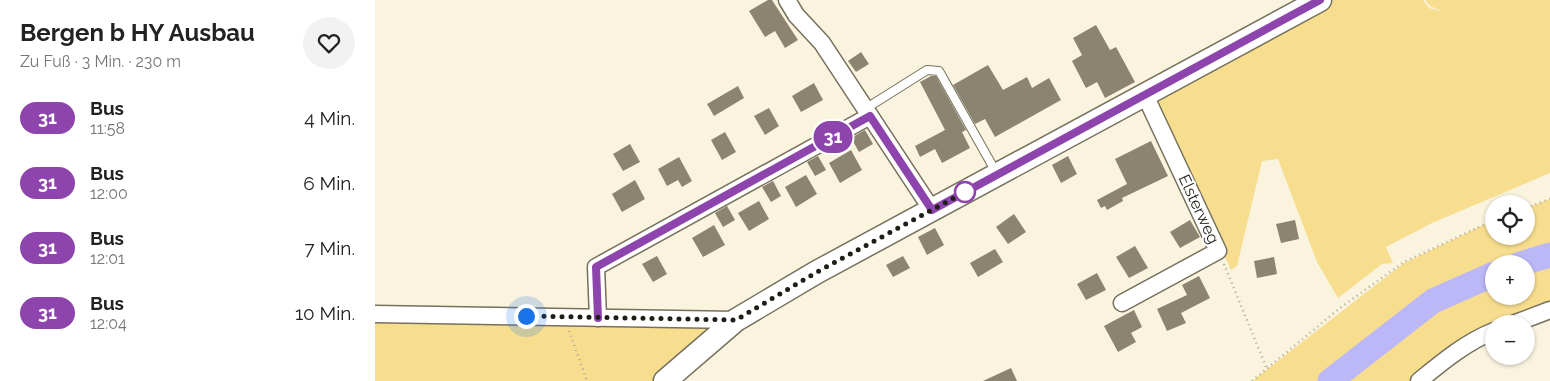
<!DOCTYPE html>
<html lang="de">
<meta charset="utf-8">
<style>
body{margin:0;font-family:Raleway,sans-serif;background:#f2f2f2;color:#222;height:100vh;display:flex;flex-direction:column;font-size:19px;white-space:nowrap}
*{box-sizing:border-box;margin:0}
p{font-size:16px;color:#767676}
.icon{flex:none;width:28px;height:28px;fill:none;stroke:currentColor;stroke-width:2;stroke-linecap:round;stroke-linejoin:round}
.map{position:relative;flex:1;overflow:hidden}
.side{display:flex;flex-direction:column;background:#fff;width:375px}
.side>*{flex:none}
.badge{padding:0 10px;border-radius:16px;font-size:18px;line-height:32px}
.tools{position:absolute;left:1110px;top:195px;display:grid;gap:10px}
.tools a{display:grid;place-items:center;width:50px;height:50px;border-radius:50%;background:#fff;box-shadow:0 1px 4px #0004;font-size:25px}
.you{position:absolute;width:25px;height:25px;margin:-12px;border:4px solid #fff;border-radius:50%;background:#1a73e8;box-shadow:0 0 0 8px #1a73e833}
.map>.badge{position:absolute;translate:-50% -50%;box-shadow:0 0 0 2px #fff}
.round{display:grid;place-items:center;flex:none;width:52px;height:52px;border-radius:26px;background:#f2f2f2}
.summary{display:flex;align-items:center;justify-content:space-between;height:85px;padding:0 20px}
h1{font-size:24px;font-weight:700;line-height:38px}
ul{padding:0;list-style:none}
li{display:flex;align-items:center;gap:15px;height:65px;padding:0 20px}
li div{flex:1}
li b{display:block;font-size:19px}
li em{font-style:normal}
li .badge{min-width:55px;font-weight:700;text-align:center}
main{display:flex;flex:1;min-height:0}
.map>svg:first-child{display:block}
.green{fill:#f7de8f;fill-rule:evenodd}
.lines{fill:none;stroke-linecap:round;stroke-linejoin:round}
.river{stroke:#bcb8f7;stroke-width:25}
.building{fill:#8a8471}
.lane-casing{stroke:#76705d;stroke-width:10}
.street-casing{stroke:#76705d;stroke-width:19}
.secondary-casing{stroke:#76705d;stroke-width:25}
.path{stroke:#ada898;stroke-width:2.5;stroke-dasharray:1 4;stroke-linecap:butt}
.lane{stroke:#fff;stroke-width:8}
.street{stroke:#fff;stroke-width:16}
.secondary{stroke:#fff;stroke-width:22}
.line-casing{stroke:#fff;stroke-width:11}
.line{stroke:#8e44ad;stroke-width:8}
.walk{stroke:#1f1d16;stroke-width:5;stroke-dasharray:0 9}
.stop-dot{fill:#fff;stroke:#8e44ad;stroke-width:2.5}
.labels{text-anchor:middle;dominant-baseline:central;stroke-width:4;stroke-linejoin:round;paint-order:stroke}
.street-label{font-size:16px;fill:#1f1d16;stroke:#fff}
</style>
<main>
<section class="side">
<div class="summary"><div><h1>Bergen b HY Ausbau</h1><p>Zu Fuß · 3 Min. · 230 m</p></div><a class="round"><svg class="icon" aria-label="heart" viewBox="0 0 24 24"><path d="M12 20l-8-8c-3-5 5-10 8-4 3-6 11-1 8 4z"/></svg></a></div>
<ul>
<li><span class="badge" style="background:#8e44ad;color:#fff">31</span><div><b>Bus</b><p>11:58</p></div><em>4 Min.</em></li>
<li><span class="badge" style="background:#8e44ad;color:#fff">31</span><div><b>Bus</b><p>12:00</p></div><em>6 Min.</em></li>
<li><span class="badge" style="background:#8e44ad;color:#fff">31</span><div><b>Bus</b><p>12:01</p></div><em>7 Min.</em></li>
<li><span class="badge" style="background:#8e44ad;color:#fff">31</span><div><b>Bus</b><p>12:04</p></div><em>10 Min.</em></li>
</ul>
</section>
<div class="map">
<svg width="1175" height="381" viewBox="0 0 1175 381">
<rect width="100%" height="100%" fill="#faf3de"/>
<g class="green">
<polygon points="945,0 1048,0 1054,8 1068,12 1055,6 1050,0 1175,0 1175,173 1057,223 1011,247 1018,263 1007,264 963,298 942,262 903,159 887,161 862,266 856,270 773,94"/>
<path d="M1175,199v111l-37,14h-19l-75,57h-167l152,-118 90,-43v16h32v-28zM1119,264h32v32h-32z"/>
<polygon points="0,314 361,321 290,381 0,381"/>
</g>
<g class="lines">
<g class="river">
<polyline points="1145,264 1175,255"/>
<polyline points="955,381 1058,301 1119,274"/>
</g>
</g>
<g class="building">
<polygon points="393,0 397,0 423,40 410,48 400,31 390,37 374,11"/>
<polygon points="721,25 735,50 741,47 760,82 730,98 722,82 711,88 697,61 707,55 698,38"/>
<polygon points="486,52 494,64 481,72 473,61"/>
<polygon points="613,65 628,90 652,77 657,88 674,78 686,100 620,137 610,119 600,124 578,85"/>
<polygon points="556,76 561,76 591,130 587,132 595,148 567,163 560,149 545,157 540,146 570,130 545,82"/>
<polygon points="439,83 448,100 426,112 417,96"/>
<polygon points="363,86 369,98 339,116 332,104"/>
<polygon points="394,108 404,126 390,135 379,116"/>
<polygon points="490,130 498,144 484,152 476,138"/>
<polygon points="350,132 361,152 347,160 336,140"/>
<polygon points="776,141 793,176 747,198 748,201 732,210 730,206 726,208 722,200 752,184 740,159"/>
<polygon points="255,144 265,162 248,171 238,154"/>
<polygon points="476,150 487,170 465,183 454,163"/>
<polygon points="443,156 451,170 440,176 432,162"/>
<polygon points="693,156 702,174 686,183 677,165"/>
<polygon points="304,157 317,181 307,187 303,180 292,186 283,169"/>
<polygon points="431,175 442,194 421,207 410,187"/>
<polygon points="260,180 270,199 247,212 237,194"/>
<polygon points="398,181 406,196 396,202 387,187"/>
<polygon points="384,201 394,219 374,231 363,213"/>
<polygon points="352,206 360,220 348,227 340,213"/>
<polygon points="639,214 651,232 633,244 621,227"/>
<polygon points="815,220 825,237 805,248 795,232"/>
<polygon points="920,220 924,239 906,243 901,224"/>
<polygon points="339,225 350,245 328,257 317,238"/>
<polygon points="560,228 569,245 552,255 543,237"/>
<polygon points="760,246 773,268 754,278 741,257"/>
<polygon points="620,249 628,262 603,277 595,263"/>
<polygon points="282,256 292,274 278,282 267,264"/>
<polygon points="528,256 535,268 518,277 511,265"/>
<polygon points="899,257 902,274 882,278 879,261"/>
<polygon points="722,273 731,290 711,300 702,284"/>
<polygon points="824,276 835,298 806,313 811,323 792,331 782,309 812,295 807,285"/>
<polygon points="759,310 767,327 756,333 761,342 743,352 729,326"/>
<polygon points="636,368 642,381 608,381"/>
</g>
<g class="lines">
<g class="lane-casing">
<polyline id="lane" points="490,109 552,70 564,71 621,172"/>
</g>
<g class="street-casing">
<g id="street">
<polyline points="412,0 421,15 447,43 557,210"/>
<polyline points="747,303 843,251 770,95"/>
<polyline points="0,314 361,320"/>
<polyline points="223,318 221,267 495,116"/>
<polyline points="1138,324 1175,310"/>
<path d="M1044,381c22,-18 47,-39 75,-50"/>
</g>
</g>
<g class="secondary-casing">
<polyline id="secondary" points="290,381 361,320 442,272 945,0"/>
</g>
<g class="path">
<polyline points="1151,208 1175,199"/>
<polyline points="849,264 892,369"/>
<polyline points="194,331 212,381"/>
<polyline points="877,381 965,308 1029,262 1119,220"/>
</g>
<use href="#lane" class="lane"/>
<use href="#street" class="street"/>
<use href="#secondary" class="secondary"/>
</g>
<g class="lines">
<g class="line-casing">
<polyline id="line" points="223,318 221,267 495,116 557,210 945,0"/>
</g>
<use href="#line" class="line"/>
<polyline class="walk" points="151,316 361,320 442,272 590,192"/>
</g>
<circle class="stop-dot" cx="590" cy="192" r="10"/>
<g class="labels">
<g class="street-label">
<text transform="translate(824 209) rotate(65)">Elsterweg</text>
</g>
</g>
</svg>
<div class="tools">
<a><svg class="icon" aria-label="locate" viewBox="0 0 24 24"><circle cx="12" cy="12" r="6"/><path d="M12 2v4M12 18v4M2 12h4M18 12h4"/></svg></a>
<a>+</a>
<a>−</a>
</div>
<div class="you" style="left:151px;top:316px"></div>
<b class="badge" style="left:458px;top:137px;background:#8e44ad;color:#fff">31</b>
</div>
</main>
